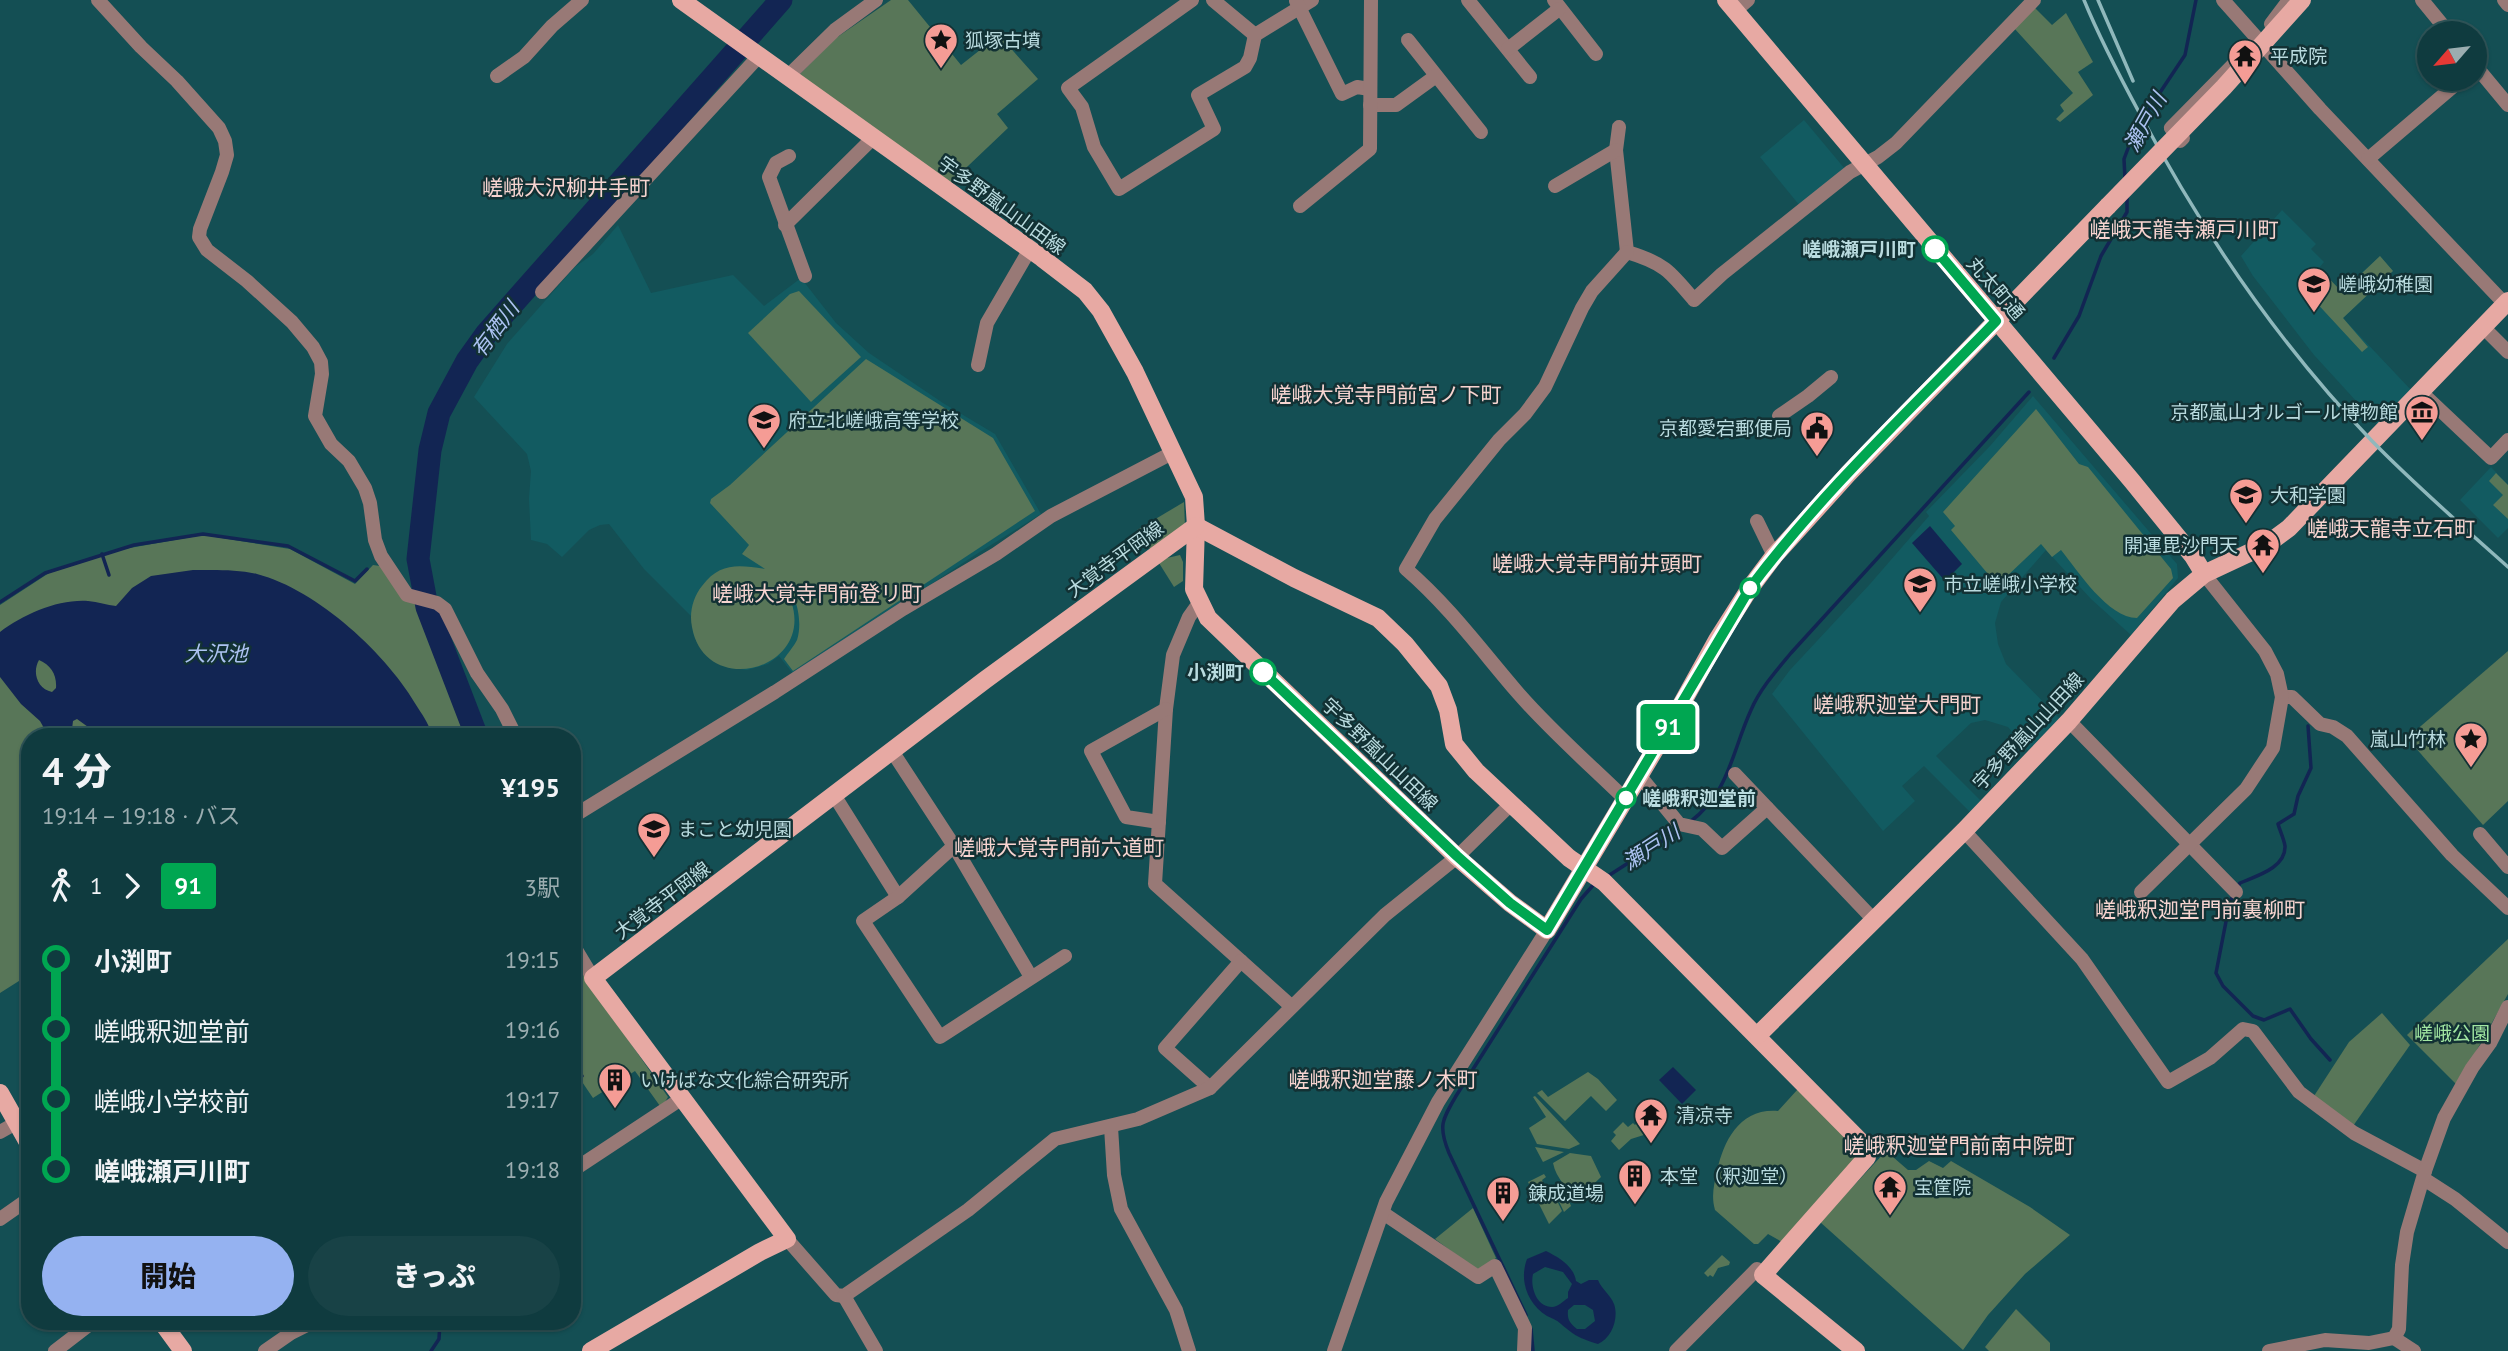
<!DOCTYPE html>
<html lang="ja">
<meta charset="utf-8">
<style>
body{margin:0;font-family:"PT Sans","Noto Sans JP",sans-serif;background:#184246;color:#f1f3f6;height:100vh;display:flex;flex-direction:column;font-size:26px;white-space:nowrap}
*{box-sizing:border-box;margin:0}
p{font-size:23px;color:#9badb0}
.icon{flex:none;width:38px;height:38px;fill:none;stroke:currentColor;stroke-width:2;stroke-linecap:round;stroke-linejoin:round}
.map{position:relative;flex:1;overflow:hidden}
.details{position:absolute;left:21px;top:728px;width:560px;height:602px;display:flex;flex-direction:column;background:#0f3b3f;border-radius:28px;box-shadow:0 2px 5px #0004,0 0 0 2px #2f5559}
.details>*{flex:none}
.badge{padding:0 14px;border-radius:5px;font-size:24px;line-height:46px}
.needle{width:46px;rotate:242deg}
.fabs{position:absolute;left:2417px;top:21px;display:grid;gap:14px}
.fabs a{display:grid;place-items:center;width:70px;height:70px;border-radius:50%;background:#0f3b3f;box-shadow:0 2px 5px #0004,0 0 0 2px #2f5559;font-size:35px}
.map>.badge{position:absolute;translate:-50% -50%;box-shadow:0 0 0 4px #fff}
.legs{display:flex;align-items:center;gap:10px;height:77px;padding:0 21px;font-size:23px}
.legs p{margin-inline-start:auto}
.overview{display:flex;align-items:center;justify-content:space-between;height:119px;padding:0 21px}
h1{font-size:38px;font-weight:800;line-height:52px}
.action{display:flex;gap:14px;margin-top:auto;padding:14px 21px}
.action a{flex:1;height:80px;border-radius:42px;background:#95b2f1;color:#111;font-size:28px;font-weight:800;line-height:80px;text-align:center}
.action a+a{background:#184246;color:#f1f3f6}
ul{padding:0 21px;list-style:none}
li{display:flex;align-items:center;gap:24px;height:70px;font-size:26px}
li i{display:grid;place-items:center;width:10px;height:100%;margin:0 9px;background:currentColor}
li i::after{content:'';width:18px;height:18px;margin:-9px;border:5px solid;border-radius:50%;background:#0f3b3f}
li p{margin-inline-start:auto}
li:first-child i{background:linear-gradient(#0000 50%,currentColor 0)}
li:last-child i{background:linear-gradient(currentColor 50%,#0000 0)}
.map>svg:first-child{display:block}
.built{fill:#125b61}
.green{fill:#587658}
.water{fill:#122553;fill-rule:evenodd}
.lines{fill:none;stroke-linecap:round;stroke-linejoin:round}
.stream{stroke:#122553;stroke-width:3.5}
.river{stroke:#122553;stroke-width:23}
.minor{stroke:#987976;stroke-width:14}
.major{stroke:#e7a9a3;stroke-width:18}
.rail{stroke:#8fb8bc;stroke-width:3.5}
.major-bridge{stroke:#e7a9a3;stroke-width:18}
.line-1-casing{stroke:#fff;stroke-width:16}
.line-1{stroke:#00a651;stroke-width:10}
.stop-1-dot{fill:#fff;stroke:#00a651;stroke-width:3.5}
.labels{text-anchor:middle;dominant-baseline:central;stroke-width:5;stroke-linejoin:round;paint-order:stroke}
.poi-label{font-size:19px;fill:#b9dbdf;stroke:#123134;text-anchor:start}
.street-label{font-size:19px;fill:#b9dbdf;stroke:#123134}
.stop-label{font-size:19px;font-weight:bold;fill:#b9dbdf;stroke:#123134;text-anchor:end}
.park-label{font-size:19px;fill:#a2e7a2;stroke:#123134}
.water-label{font-size:21px;font-style:italic;fill:#adc3f2;stroke:#123134}
.neighbourhood-label{font-size:21px;fill:#f7d4d0;stroke:#123134}
</style>
<div class="map">
<svg width="2508" height="1351" viewBox="0 0 2508 1351">
<rect width="100%" height="100%" fill="#144f54"/>
<g class="built">
<polygon points="1804,120 1845,169 1800,206 1760,157"/>
<polygon points="2282,210 2316,244 2311,249 2324,262 2319,268 2341,292 2380,256 2393,271 2343,318 2412,391 2378,425 2314,355 2253,276 2241,256"/>
<polygon points="618,225 651,293 733,275 764,306 801,278 836,323 869,353 943,403 995,434 1041,514 975,555 794,675 779,656 768,664 747,670 730,668 715,661 697,643 693,633 691,616 644,569 609,524 600,525 589,530 562,557 547,544 531,540 529,499 531,471 527,454 474,397 507,344 575,267 593,254"/>
<polygon points="2033,396 2177,564 2178,578 2131,635 2091,599 2046,550 2001,602 1995,623 1998,644 2006,664 2060,719 2029,752 2008,727 1985,720 1971,723 1936,756 1983,803 1972,814 1924,766 1902,786 1915,801 1883,831 1772,694 1790,670 1870,584 1929,516 1926,512 1990,446"/>
<polygon points="2491,467 2508,485 2508,528 2498,538 2460,500"/>
</g>
<g class="green">
<polygon points="891,0 908,0 961,65 999,35 1038,79 997,114 1008,128 948,185 797,77 836,38"/>
<polygon points="2033,6 2052,25 2066,13 2093,62 2078,72 2093,95 2060,122 2056,119 2064,111 2060,105 2073,93 2014,28"/>
<polygon points="2380,256 2393,271 2343,318 2368,347 2362,352 2300,285 2319,268 2342,292"/>
<polygon points="799,291 861,357 811,402 748,333 790,294"/>
<path d="M866,359l127,79 42,73 -242,160 -9,-12c4,-6 10,-13 13,-19 6,-18 0,-49 -16,-59 55,83 -75,125 -89,46 -3,-14 1,-30 10,-41 18,-24 37,-21 63,-17l-23,-15 7,-9 -39,-42 1,-4 19,-14z"/>
<path d="M2036,409l43,55 9,3 83,102 2,9 -36,40c-29,0 -59,-47 -76,-68l-9,7 -11,-13 -37,35 -11,1 -42,-50 4,-4 -12,-14z"/>
<polygon points="2496,473 2508,485 2508,519 2493,505 2503,495 2489,481"/>
<polygon points="1184,502 1185,526 1152,552 1137,530"/>
<polygon points="203,535 290,549 355,584 373,565 380,566 421,605 474,737 30,737 30,974 0,993 0,605 49,573 124,549"/>
<polygon points="1180,555 1183,562 1183,581 1174,587 1159,563 1167,558"/>
<polygon points="2508,651 2508,801 2483,825 2407,738"/>
<polygon points="2508,939 2508,994 2457,1085 2407,1035"/>
<polygon points="572,956 586,979 668,1097 665,1102 660,1106 635,1071 593,1098 572,1067"/>
<polygon points="2382,1013 2410,1045 2353,1126 2314,1096 2349,1042"/>
<polygon points="1588,1072 1598,1079 1617,1100 1606,1111 1591,1096 1565,1121 1537,1093 1542,1090 1548,1097"/>
<path d="M1798,1089l52,53 6,16 -74,84 -14,-8 -10,10h-4l-39,-34c-4,-14 -1,-25 2,-39 7,-31 23,-63 61,-60z"/>
<polygon points="1535,1096 1580,1144 1569,1149 1537,1144 1529,1128 1546,1117 1533,1097"/>
<polygon points="1623,1122 1628,1127 1633,1123 1635,1125 1637,1123 1647,1134 1631,1139 1619,1150 1611,1141 1616,1135 1613,1132"/>
<polygon points="1535,1147 1564,1152 1543,1162"/>
<polygon points="1886,1151 1908,1170 1916,1170 1929,1161 1943,1168 1951,1161 2030,1207 2070,1235 2025,1274 1988,1315 1963,1350 1820,1222"/>
<path d="M1570,1153l21,3 10,21 -27,26c-5,-15 -18,-24 -21,-40z"/>
<polygon points="1544,1174 1546,1177 1542,1180 1547,1190 1551,1188 1562,1211 1549,1224 1528,1182"/>
<polygon points="1557,1183 1567,1196 1571,1206 1564,1212 1552,1187"/>
<polygon points="1473,1208 1496,1258 1478,1271 1435,1239"/>
<polygon points="1722,1255 1730,1262 1729,1265 1718,1268 1713,1277 1710,1275 1708,1277 1704,1273"/>
<polygon points="2016,1309 2050,1343 2050,1351 1989,1351 1985,1347"/>
</g>
<g class="water">
<polygon points="1930,526 1962,564 1945,581 1912,543"/>
<path d="M193,570c21,0 43,-1 64,4 61,16 131,81 161,134 6,9 12,18 14,29h-330l-25,-18 -4,2 -1,8 -7,8h-16l-9,-16 -19,-17 -21,-27v-45c24,-18 58,-33 88,-31 10,1 19,4 28,5l16,-18 19,-12zM39,660c12,5 18,15 17,28l-4,4c-15,-3 -20,-20 -13,-32z"/>
<polygon points="1673,1067 1696,1090 1682,1104 1659,1080"/>
<path d="M1546,1251c12,6 28,15 30,30l5,3 8,-4h9c4,10 12,14 16,24 5,14 -2,34 -16,40 -19,-6 -23,-8 -37,-20 -4,-4 -10,-6 -14,-8 -20,-13 -28,-36 -20,-57zM1545,1267l18,5 9,12 -4,8v6c-5,3 -10,9 -16,9 -16,0 -22,-21 -19,-33zM1574,1305h11l8,5 2,11 -10,8h-8c-7,-6 -10,-9 -9,-19z"/>
</g>
<g class="lines">
<g class="stream">
<polyline points="2125,179 2124,159 2135,130 2185,55 2196,0"/>
<polyline points="2054,358 2079,316 2101,256 2127,212 2127,197"/>
<polyline points="102,554 109,575"/>
<polyline points="0,602 45,573 134,545 203,534 288,546 355,581 367,569"/>
<path d="M1690,822c40,-31 41,-68 61,-112 9,-21 25,-39 40,-57l238,-261"/>
<polyline points="1608,876 1681,829"/>
<path d="M2237,888l3,-5c16,-7 46,-15 45,-37 -1,-7 -5,-15 -7,-22l16,-10 4,-18 13,-28 -3,-42"/>
<polyline points="2234,895 2230,901 2216,973 2223,986 2253,1016 2264,1020 2290,1009 2311,1039 2330,1060"/>
<polyline points="572,1062 582,1076"/>
<path d="M1526,1315l-77,-162c-11,-27 -7,-33 7,-57l125,-197 14,-16"/>
<polyline points="1531,1329 1533,1351"/>
<polyline points="431,1351 439,1339 440,1321"/>
</g>
<polyline class="river" points="477,737 427,607 418,559 430,450 439,413 467,361 487,333 781,0"/>
<g class="minor">
<polyline points="98,0 141,47 177,81 219,128 225,141 227,155 222,172 200,229 199,237 207,250 247,281 292,322 313,347 321,362 322,374 315,416 331,444 349,461 365,488 370,503 375,540 381,556 407,595 437,603 445,609 477,673 502,709 516,737"/>
<polyline points="1192,0 1068,88 1082,107 1094,147 1119,189 1214,129 1198,95 1245,67 1250,58 1255,35 1312,0"/>
<polyline points="1213,0 1255,35"/>
<polyline points="1468,0 1530,77"/>
<polyline points="1554,0 1596,54"/>
<polyline points="2223,0 2320,109 2505,304"/>
<polyline points="2422,0 2449,33"/>
<polyline points="2504,0 2508,5"/>
<polyline points="1296,1 1342,94 1357,87 1370,89"/>
<polyline points="1735,11 1748,0"/>
<polyline points="2271,24 2289,0"/>
<polyline points="1408,40 1481,132"/>
<polyline points="1508,49 1559,9"/>
<polyline points="2474,64 2508,105"/>
<polyline points="497,76 524,57 552,26 582,0"/>
<polyline points="788,76 835,30 876,0"/>
<polyline points="1370,105 1396,105 1436,76"/>
<path d="M1619,127l-3,23 11,102c37,11 43,19 67,48l28,-26 128,-102 28,-15 18,-14 138,-143"/>
<polyline points="2183,138 2180,141 2171,128 2236,62"/>
<polyline points="789,156 776,163 769,177 805,276"/>
<polyline points="2368,159 2462,79"/>
<polyline points="1555,186 1616,150"/>
<polyline points="1300,206 1370,149 1371,0"/>
<polyline points="785,225 873,138"/>
<polyline points="542,292 759,56"/>
<polyline points="2483,327 2508,352"/>
<polyline points="978,365 987,323 1030,249"/>
<polyline points="2420,391 2491,458 2508,440"/>
<polyline points="1779,416 1808,396 1831,377"/>
<polyline points="1757,521 1774,556"/>
<polyline points="1199,603 1189,617 1173,655 1166,709 1155,884 1291,1006"/>
<polyline points="2282,697 2292,697 2320,724 2333,727 2347,736 2452,855 2508,908"/>
<polyline points="2069,721 2236,892"/>
<polyline points="892,751 954,846 1031,977"/>
<polyline points="1735,774 1873,919"/>
<polyline points="1639,775 1679,824 1702,829 1722,848 1767,808"/>
<polyline points="834,795 898,897"/>
<path d="M1625,799c-36,-35 -75,-69 -107,-106 -37,-43 -69,-87 -112,-124l29,-50 64,-79 26,-26 20,-27 37,-79 10,-17 35,-39"/>
<polyline points="572,817 775,692 903,609 996,554 1051,516 1172,453"/>
<polyline points="1159,822 1126,817 1091,751 1166,709"/>
<polyline points="1964,831 2082,959 2168,1082 2210,1058 2243,1029 2253,1031 2299,1092 2354,1133 2425,1171"/>
<polyline points="2480,834 2508,867"/>
<polyline points="954,846 898,897 863,921 940,1037 1065,956"/>
<polyline points="2141,892 2246,789 2273,748 2282,697 2277,674 2265,651 2204,574"/>
<polyline points="572,943 593,978"/>
<polyline points="1210,1088 1165,1048 1241,961"/>
<polyline points="1111,1127 1114,1175 1121,1209 1176,1310 1189,1351"/>
<polyline points="0,1132 16,1123"/>
<polyline points="572,1171 681,1099"/>
<polyline points="2424,1179 2455,1199 2508,1242"/>
<polyline points="1383,1213 1478,1277 1495,1266 1525,1328 1524,1351"/>
<polyline points="0,1219 30,1198"/>
<polyline points="787,1239 836,1295 844,1296 968,1210 1055,1139 1138,1119 1210,1088 1385,915 1457,857 1510,805"/>
<polyline points="844,1296 876,1351"/>
<polyline points="2394,1338 2414,1351"/>
<polyline points="55,1351 94,1321"/>
<polyline points="265,1351 291,1333 315,1321"/>
<polyline points="1334,1351 1386,1202 1438,1102 1547,930"/>
<polyline points="1676,1351 1757,1269 1763,1275"/>
<polyline points="2269,1351 2325,1340 2369,1343 2394,1338 2399,1329 2402,1265 2407,1232 2425,1171 2444,1118 2472,1068 2490,1043 2508,1007"/>
</g>
<g class="major">
<polyline points="681,0 1042,258 1085,291 1101,311 1135,372 1194,497 1196,526 1194,589 1208,618 1457,857 1510,903 1547,930 1675,716 1717,640 1750,588 1774,556 1848,474 2108,206"/>
<polyline points="1726,0 2132,481 2193,556 2204,574"/>
<polyline points="1196,526 1294,578 1378,618 1405,644 1439,686 1448,710 1454,744 1476,771 1569,858 1604,882 1862,1143 1867,1153 1867,1157 1763,1275 1856,1351"/>
<polyline points="1758,1035 1964,831 2069,721 2173,600 2204,574 2266,545 2289,528 2508,301"/>
<polyline points="0,1093 30,1146"/>
<polyline points="161,1321 183,1351"/>
<polyline points="591,1351 760,1252 787,1239 593,978 985,680 1196,526"/>
</g>
<g class="rail">
<path d="M2084,0c16,39 36,77 56,114 63,119 139,230 232,327 43,44 90,85 136,126"/>
<polyline points="2098,0 2133,81"/>
</g>
<polyline class="major-bridge" points="2108,206 2224,87 2302,0"/>
</g>
<g class="lines">
<g class="line-1-casing">
<path id="line-1" d="M1263,672l194,184 53,47 37,27 203,-342c72,-96 162,-180 246,-267l-61,-72"/>
</g>
<use href="#line-1" class="line-1"/>
</g>
<defs>
<g id="sight-pin" transform="scale(1.75)"><path d="M0 17L-7.5 6A9.5 9.5 0 1 1 7.5 6Z" fill="#f59c95" stroke="#123134"/><path d="M0-6L1.8-2.2L6-1.7L2.9 1.2L3.7 5.4L0 3.3L-3.7 5.4L-2.9 1.2L-6-1.7L-1.8-2.2Z" fill="#111"/></g>
<g id="temple-pin" transform="scale(1.75)"><path d="M0 17L-7.5 6A9.5 9.5 0 1 1 7.5 6Z" fill="#f59c95" stroke="#123134"/><path d="M0-6L5-2H3V0L6.5 2.5H4V6H1.5V3h-3V6H-4V2.5H-6.5L-3 0V-2H-5Z" fill="#111"/></g>
<g id="school-pin" transform="scale(1.75)"><path d="M0 17L-7.5 6A9.5 9.5 0 1 1 7.5 6Z" fill="#f59c95" stroke="#123134"/><path d="M0-5L7-2L0 1L-7-2ZM-4 1L0 2.5L4 1V4Q0 6-4 4Z" fill="#111"/></g>
<g id="museum-pin" transform="scale(1.75)"><path d="M0 17L-7.5 6A9.5 9.5 0 1 1 7.5 6Z" fill="#f59c95" stroke="#123134"/><path d="M0-6L6-3V-2H-6V-3ZM-5-1h2V3h-2ZM-1-1h2V3h-2ZM3-1h2V3H3ZM-6 4H6V6H-6Z" fill="#111"/></g>
<g id="civic-pin" transform="scale(1.75)"><path d="M0 17L-7.5 6A9.5 9.5 0 1 1 7.5 6Z" fill="#f59c95" stroke="#123134"/><path d="M-.6-6.5H3V-4.5H.6V-3L4-1V1h2V6H-6V1h2V-1L-.6-3ZM-1.2 2.5V6h2.4V2.5Z" fill="#111"/></g>
<g id="building-pin" transform="scale(1.75)"><path d="M0 17L-7.5 6A9.5 9.5 0 1 1 7.5 6Z" fill="#f59c95" stroke="#123134"/><path d="M-4-6H4V6H1V3H-1V6H-4ZM-2.5-4.3h1.7v1.8h-1.7ZM.8-4.3h1.7v1.8H.8ZM-2.5-1h1.7V.8h-1.7ZM.8-1h1.7V.8H.8Z" fill="#111"/></g>
</defs>
<g fill-rule="evenodd">
<use href="#sight-pin" x="941" y="40"/>
<use href="#temple-pin" x="2245" y="56"/>
<use href="#school-pin" x="2314" y="284"/>
<use href="#museum-pin" x="2422" y="412"/>
<use href="#school-pin" x="764" y="420"/>
<use href="#civic-pin" x="1817" y="428"/>
<use href="#school-pin" x="2246" y="495"/>
<use href="#temple-pin" x="2263" y="545"/>
<use href="#school-pin" x="1920" y="584"/>
<use href="#sight-pin" x="2471" y="739"/>
<use href="#school-pin" x="654" y="829"/>
<use href="#building-pin" x="615" y="1080"/>
<use href="#temple-pin" x="1651" y="1115"/>
<use href="#building-pin" x="1635" y="1176"/>
<use href="#temple-pin" x="1890" y="1187"/>
<use href="#building-pin" x="1503" y="1193"/>
</g>
<g class="stop-1-dot">
<circle cx="1935" cy="249" r="12"/>
<circle cx="1750" cy="588" r="9"/>
<circle cx="1263" cy="672" r="12"/>
<circle cx="1626" cy="798" r="9"/>
</g>
<g class="labels">
<g class="poi-label">
<text x="965" y="40">狐塚古墳</text>
<text x="2270" y="56">平成院</text>
<text x="2338" y="284">嵯峨幼稚園</text>
<text x="2398" y="412" text-anchor="end">京都嵐山オルゴール博物館</text>
<text x="788" y="420">府立北嵯峨高等学校</text>
<text x="1792" y="428" text-anchor="end">京都愛宕郵便局</text>
<text x="2270" y="495">大和学園</text>
<text x="2238" y="545" text-anchor="end">開運毘沙門天</text>
<text x="1944" y="584">市立嵯峨小学校</text>
<text x="2446" y="739" text-anchor="end">嵐山竹林</text>
<text x="678" y="829">まこと幼児園</text>
<text x="640" y="1080">いけばな文化綜合研究所</text>
<text x="1676" y="1115">清凉寺</text>
<text x="1660" y="1176">本堂 （釈迦堂）</text>
<text x="1914" y="1187">宝筐院</text>
<text x="1528" y="1193">錬成道場</text>
</g>
<g class="street-label">
<text transform="translate(1002 205) rotate(36)">宇多野嵐山山田線</text>
<text transform="translate(1996 288) rotate(49)">丸太町通</text>
<text transform="translate(1115 559) rotate(-36)">大覚寺平岡線</text>
<text transform="translate(2028 731) rotate(-47)">宇多野嵐山山田線</text>
<text transform="translate(1380 754) rotate(44)">宇多野嵐山山田線</text>
<text transform="translate(662 900) rotate(-37)">大覚寺平岡線</text>
</g>
<g class="stop-label">
<text x="1916" y="249">嵯峨瀬戸川町</text>
<text x="1244" y="672">小渕町</text>
<text x="1642" y="798" text-anchor="start">嵯峨釈迦堂前</text>
</g>
<g class="park-label">
<text x="2452" y="1033">嵯峨公園</text>
</g>
<g class="water-label">
<text transform="translate(2145 122) rotate(-61)">瀬戸川</text>
<text transform="translate(495 329) rotate(-53)">有栖川</text>
<text x="216" y="653">大沢池</text>
<text transform="translate(1651 847) rotate(-33)">瀬戸川</text>
</g>
<g class="neighbourhood-label">
<text x="566" y="187">嵯峨大沢柳井手町</text>
<text x="2184" y="229">嵯峨天龍寺瀬戸川町</text>
<text x="1386" y="394">嵯峨大覚寺門前宮ノ下町</text>
<text x="2391" y="528">嵯峨天龍寺立石町</text>
<text x="1597" y="563">嵯峨大覚寺門前井頭町</text>
<text x="817" y="593">嵯峨大覚寺門前登リ町</text>
<text x="1897" y="704">嵯峨釈迦堂大門町</text>
<text x="1059" y="847">嵯峨大覚寺門前六道町</text>
<text x="2200" y="909">嵯峨釈迦堂門前裏柳町</text>
<text x="1383" y="1079">嵯峨釈迦堂藤ノ木町</text>
<text x="1959" y="1145">嵯峨釈迦堂門前南中院町</text>
</g>
</g>
</svg>
<div class="fabs">
<a><svg class="needle" viewBox="-14 -14 28 28"><path d="M0-13l5 13h-10z" fill="#e53935"/><path d="M0 13l5-13h-10z" fill="#9badb0"/></svg></a>
</div>
<b class="badge" style="left:1668px;top:727px;background:#00a651;color:#fff">91</b>
<section class="details">
<div class="overview"><div><h1>4 分</h1><p>19:14 – 19:18 · バス</p></div><b>¥195</b></div>
<div class="legs"><svg class="icon" aria-label="walk" viewBox="0 0 24 24"><circle cx="13" cy="4" r="2"/><path d="M13 8l-2 6 4 7M11 14l-3 7M7 12l3-4h3l4 4"/></svg>1<svg class="icon" aria-label="forward" viewBox="0 0 24 24"><path d="M9 5l7 7-7 7"/></svg><b class="badge" style="background:#00a651;color:#fff">91</b><p>3駅</p></div>
<ul>
<li><i style="color:#00a651"></i><b>小渕町</b><p>19:15</p></li>
<li><i style="color:#00a651"></i><span>嵯峨釈迦堂前</span><p>19:16</p></li>
<li><i style="color:#00a651"></i><span>嵯峨小学校前</span><p>19:17</p></li>
<li><i style="color:#00a651"></i><b>嵯峨瀬戸川町</b><p>19:18</p></li>
</ul>
<div class="action"><a>開始</a><a>きっぷ</a></div>
</section>
</div>
